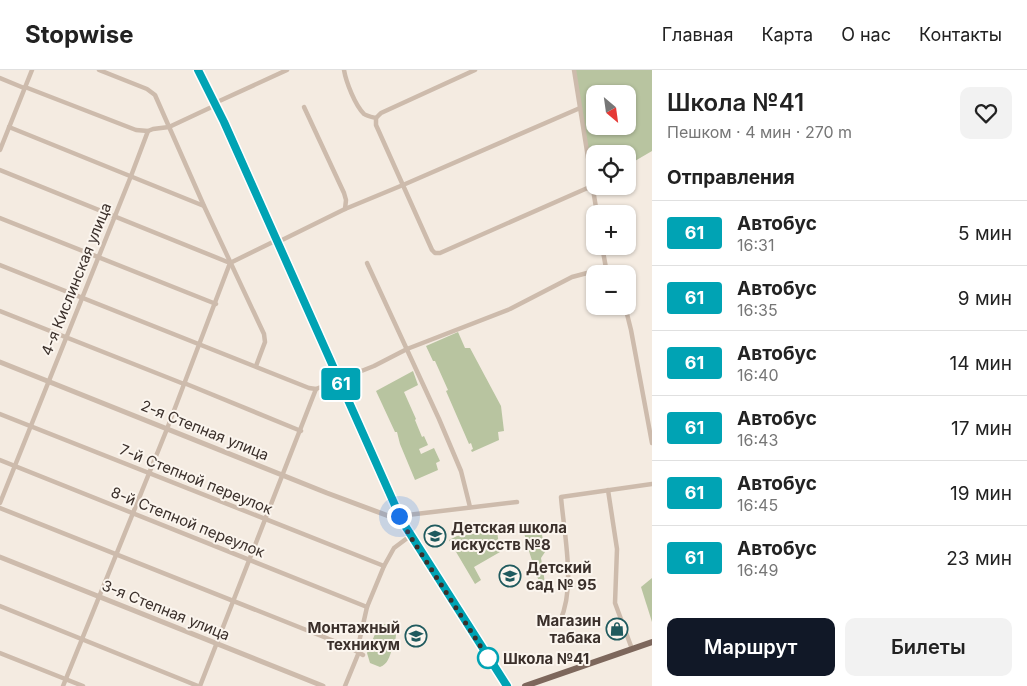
<!DOCTYPE html>
<html lang="ru">
<meta charset="utf-8">
<style>
body{margin:0;font-family:Inter,sans-serif;background:#f2f2f2;color:#222;height:100vh;display:flex;flex-direction:column;font-size:19px;white-space:nowrap}
*{box-sizing:border-box;margin:0}
p{font-size:16px;color:#767676}
.icon{flex:none;width:28px;height:28px;fill:none;stroke:currentColor;stroke-width:2;stroke-linecap:round;stroke-linejoin:round}
.map{position:relative;flex:1;overflow:hidden}
.sheet{display:flex;flex-direction:column;background:#fff;width:375px}
.sheet>*{flex:none}
.badge{padding:0 10px;border-radius:4px;font-size:18px;line-height:32px}
.needle{width:32px;rotate:151deg}
.tools{position:absolute;left:586px;top:15px;display:grid;gap:10px}
.tools a{display:grid;place-items:center;width:50px;height:50px;border-radius:10px;background:#fff;box-shadow:0 1px 4px #0004;font-size:25px}
.you{position:absolute;width:25px;height:25px;margin:-12px;border:4px solid #fff;border-radius:50%;background:#1a73e8;box-shadow:0 0 0 8px #1a73e833}
.map>.badge{position:absolute;translate:-50% -50%;box-shadow:0 0 0 2px #fff}
h2{padding:0 15px;font-size:19px;line-height:45px}
.round{display:grid;place-items:center;flex:none;width:52px;height:52px;border-radius:10px;background:#f2f2f2}
.overview{display:flex;align-items:center;justify-content:space-between;height:85px;padding:0 15px}
h1{font-size:24px;font-weight:600;line-height:38px}
.action{display:flex;gap:10px;margin-top:auto;padding:10px 15px}
.action a{flex:1;height:58px;border-radius:10px;background:#111827;color:#fff;font-size:20px;font-weight:600;line-height:58px;text-align:center}
.action a+a{background:#f2f2f2;color:#222}
ul{padding:0;list-style:none}
li{display:flex;align-items:center;gap:15px;height:65px;padding:0 15px;border-top:1px solid #e0e0e0}
li div{flex:1}
li b{display:block;font-size:19px}
li em{font-style:normal}
li .badge{min-width:55px;font-weight:700;text-align:center}
header{display:flex;align-items:center;gap:30px;box-sizing:border-box;height:70px;padding:0 25px;background:#fff;border-bottom:1px solid #e0e0e0}
header strong{font-size:24px}
nav{display:flex;gap:28px;margin-inline-start:auto;font-size:18px}
main{display:flex;flex:1;min-height:0}
.map>svg:first-child{display:block}
.green{fill:#b8c4a0;fill-rule:evenodd}
.lines{fill:none;stroke-linecap:round;stroke-linejoin:round}
.minor{stroke:#cdbbac;stroke-width:4.5}
.tertiary{stroke:#cdbbac;stroke-width:5}
.primary{stroke:#7d675c;stroke-width:6}
.line-casing{stroke:#fff;stroke-width:11}
.line{stroke:#00a3b4;stroke-width:8}
.walk{stroke:#3b302b;stroke-width:5;stroke-dasharray:0 9}
.stop-dot{fill:#fff;stroke:#00a3b4;stroke-width:2.5}
.labels{text-anchor:middle;dominant-baseline:central;stroke-width:4;stroke-linejoin:round;paint-order:stroke}
.street-label{font-size:15px;fill:#3b302b;stroke:#fbf5ee}
.poi-label{font-size:15px;font-weight:bold;fill:#3b302b;stroke:#fbf5ee;text-anchor:start}
.stop-label{font-size:15px;font-weight:bold;fill:#3b302b;stroke:#fbf5ee;text-anchor:start}
</style>
<header>
<strong>Stopwise</strong>
<nav><a>Главная</a><a>Карта</a><a>О нас</a><a>Контакты</a></nav>
</header>
<main>
<div class="map">
<svg width="652" height="616" viewBox="0 0 652 616">
<rect width="100%" height="100%" fill="#f4ebe1"/>
<g class="green">
<path d="M574,0h78v81l-24,14v-11h-33v31l-3,1zM595,24h33v32h-33z"/>
<polygon points="458,262 465,278 470,278 501,336 504,361 498,362 499,370 472,382 471,380 473,379 471,373 469,374 446,321 448,320 435,291 433,291 426,276"/>
<polygon points="413,301 418,315 404,322 416,349 415,350 422,367 424,366 428,375 419,379 421,384 434,378 440,391 436,393 438,400 415,410 400,374 397,362 395,362 376,321"/>
<polygon points="540,453 545,482 541,488 545,513 540,515 526,472 523,456"/>
<polygon points="497,461 500,482 474,497 481,510 475,514 449,470 457,466"/>
<polygon points="652,508 652,552 641,517"/>
<path d="M385,554c16,3 11,15 7,26 -3,7 -4,14 -12,17l-10,-4 -3,-10 11,-26z"/>
</g>
<g class="lines">
<g class="minor">
<polyline points="99,0 147,19 155,25 204,136 264,264 265,272 256,296"/>
<path d="M344,0c2,12 11,35 20,44 3,2 8,3 12,4v7l56,125 3,3h5l152,-67"/>
<polyline points="574,0 597,144"/>
<polyline points="0,8 24,18"/>
<polyline points="25,17 136,60 148,61"/>
<polyline points="215,33 287,0"/>
<polyline points="304,37 344,123 346,130 345,139"/>
<polyline points="376,48 381,43 475,0"/>
<polyline points="9,57 204,136"/>
<polyline points="0,80 32,0"/>
<polyline points="0,100 230,193"/>
<polyline points="0,148 216,234"/>
<polyline points="278,172 345,139 403,115 580,38"/>
<polyline points="602,176 606,198 609,204"/>
<polyline points="367,193 439,349 461,401 470,437"/>
<polyline points="0,195 309,318 316,319"/>
<polyline points="625,236 631,260 652,373"/>
<polyline points="0,241 184,314"/>
<polyline points="184,313 301,361"/>
<polyline points="0,344 384,496"/>
<polyline points="0,390 367,537"/>
<polyline points="608,420 617,479 615,533 632,579"/>
<polyline points="0,433 131,106 148,61 153,59 169,57 216,35"/>
<polyline points="0,438 349,577 363,585"/>
<polyline points="399,446 517,432"/>
<polyline points="0,536 198,616"/>
<path d="M560,551c16,-34 4,-87 1,-124l91,-13"/>
<polyline points="357,581 367,537 384,496 394,478 410,466"/>
<polyline points="0,583 83,616"/>
<polyline points="63,616 167,359 230,193 277,170"/>
<polyline points="200,616 316,319 374,296 407,279 510,239 572,207 606,198"/>
<polyline points="345,616 359,582"/>
</g>
<g class="tertiary">
<polyline points="198,0 216,35 402,451 507,616"/>
<polyline points="0,292 327,423 402,451"/>
<polyline points="0,487 323,616"/>
</g>
<polyline class="primary" points="525,616 652,572"/>
</g>
<g class="lines">
<g class="line-casing">
<polyline id="line" points="198,0 224,52 402,451 507,616"/>
</g>
<use href="#line" class="line"/>
<polyline class="walk" points="399,446 410,466 488,588"/>
</g>
<defs>
<g id="school-ring" transform="scale(1.125)"><circle r="9.5" fill="#fbf5ee" stroke="#1f5a5e" stroke-width="1.5"/><path d="M0-5L7-2L0 1L-7-2ZM-4 1L0 2.5L4 1V4Q0 6-4 4Z" fill="#1f5a5e"/></g>
<g id="shop-ring" transform="scale(1.125)"><circle r="9.5" fill="#fbf5ee" stroke="#1f5a5e" stroke-width="1.5"/><path d="M-5-2.5h2.3a2.7 3.5 0 0 1 5.4 0H5L5.5 6h-11ZM-1.5-2.5h3a1.5 2.3 0 0 0-3 0Z" fill="#1f5a5e"/></g>
<g id="university-ring" transform="scale(1.125)"><circle r="9.5" fill="#fbf5ee" stroke="#1f5a5e" stroke-width="1.5"/><path d="M0-5L7-2L0 1L-7-2ZM-4 1L0 2.5L4 1V4Q0 6-4 4Z" fill="#1f5a5e"/></g>
</defs>
<g fill-rule="evenodd">
<use href="#school-ring" x="435" y="466"/>
<use href="#school-ring" x="510" y="506"/>
<use href="#shop-ring" x="617" y="559"/>
<use href="#university-ring" x="416" y="566"/>
</g>
<circle class="stop-dot" cx="488" cy="588" r="10"/>
<g class="labels">
<g class="street-label">
<text transform="translate(76 209) rotate(-68)">4-я Кислинская улица</text>
<text transform="translate(205 360) rotate(22)">2-я Степная улица</text>
<text transform="translate(196 409) rotate(22)">7-й Степной переулок</text>
<text transform="translate(188 452) rotate(22)">8-й Степной переулок</text>
<text transform="translate(166 540) rotate(22)">3-я Степная улица</text>
</g>
<g class="poi-label">
<text x="451" y="457">Детская школа<tspan x="451" dy="17">искусств №8</tspan></text>
<text x="526" y="497">Детский<tspan x="526" dy="17">сад № 95</tspan></text>
<text x="601" y="550" text-anchor="end">Магазин<tspan x="601" dy="17">табака</tspan></text>
<text x="400" y="557" text-anchor="end">Монтажный<tspan x="400" dy="17">техникум</tspan></text>
</g>
<g class="stop-label">
<text x="503" y="588">Школа №41</text>
</g>
</g>
</svg>
<div class="tools">
<a><svg class="needle" viewBox="-14 -14 28 28"><path d="M0-13l5 13h-10z" fill="#e53935"/><path d="M0 13l5-13h-10z" fill="#767676"/></svg></a>
<a><svg class="icon" aria-label="locate" viewBox="0 0 24 24"><circle cx="12" cy="12" r="6"/><path d="M12 2v4M12 18v4M2 12h4M18 12h4"/></svg></a>
<a>+</a>
<a>−</a>
</div>
<div class="you" style="left:399px;top:446px"></div>
<b class="badge" style="left:341px;top:314px;background:#00a3b4;color:#fff">61</b>
</div>
<section class="sheet">
<div class="overview"><div><h1>Школа №41</h1><p>Пешком · 4 мин · 270 m</p></div><a class="round"><svg class="icon" aria-label="heart" viewBox="0 0 24 24"><path d="M12 20l-8-8c-3-5 5-10 8-4 3-6 11-1 8 4z"/></svg></a></div>
<h2>Отправления</h2>
<ul>
<li><span class="badge" style="background:#00a3b4;color:#fff">61</span><div><b>Автобус</b><p>16:31</p></div><em>5 мин</em></li>
<li><span class="badge" style="background:#00a3b4;color:#fff">61</span><div><b>Автобус</b><p>16:35</p></div><em>9 мин</em></li>
<li><span class="badge" style="background:#00a3b4;color:#fff">61</span><div><b>Автобус</b><p>16:40</p></div><em>14 мин</em></li>
<li><span class="badge" style="background:#00a3b4;color:#fff">61</span><div><b>Автобус</b><p>16:43</p></div><em>17 мин</em></li>
<li><span class="badge" style="background:#00a3b4;color:#fff">61</span><div><b>Автобус</b><p>16:45</p></div><em>19 мин</em></li>
<li><span class="badge" style="background:#00a3b4;color:#fff">61</span><div><b>Автобус</b><p>16:49</p></div><em>23 мин</em></li>
</ul>
<div class="action"><a>Маршрут</a><a>Билеты</a></div>
</section>
</main>
